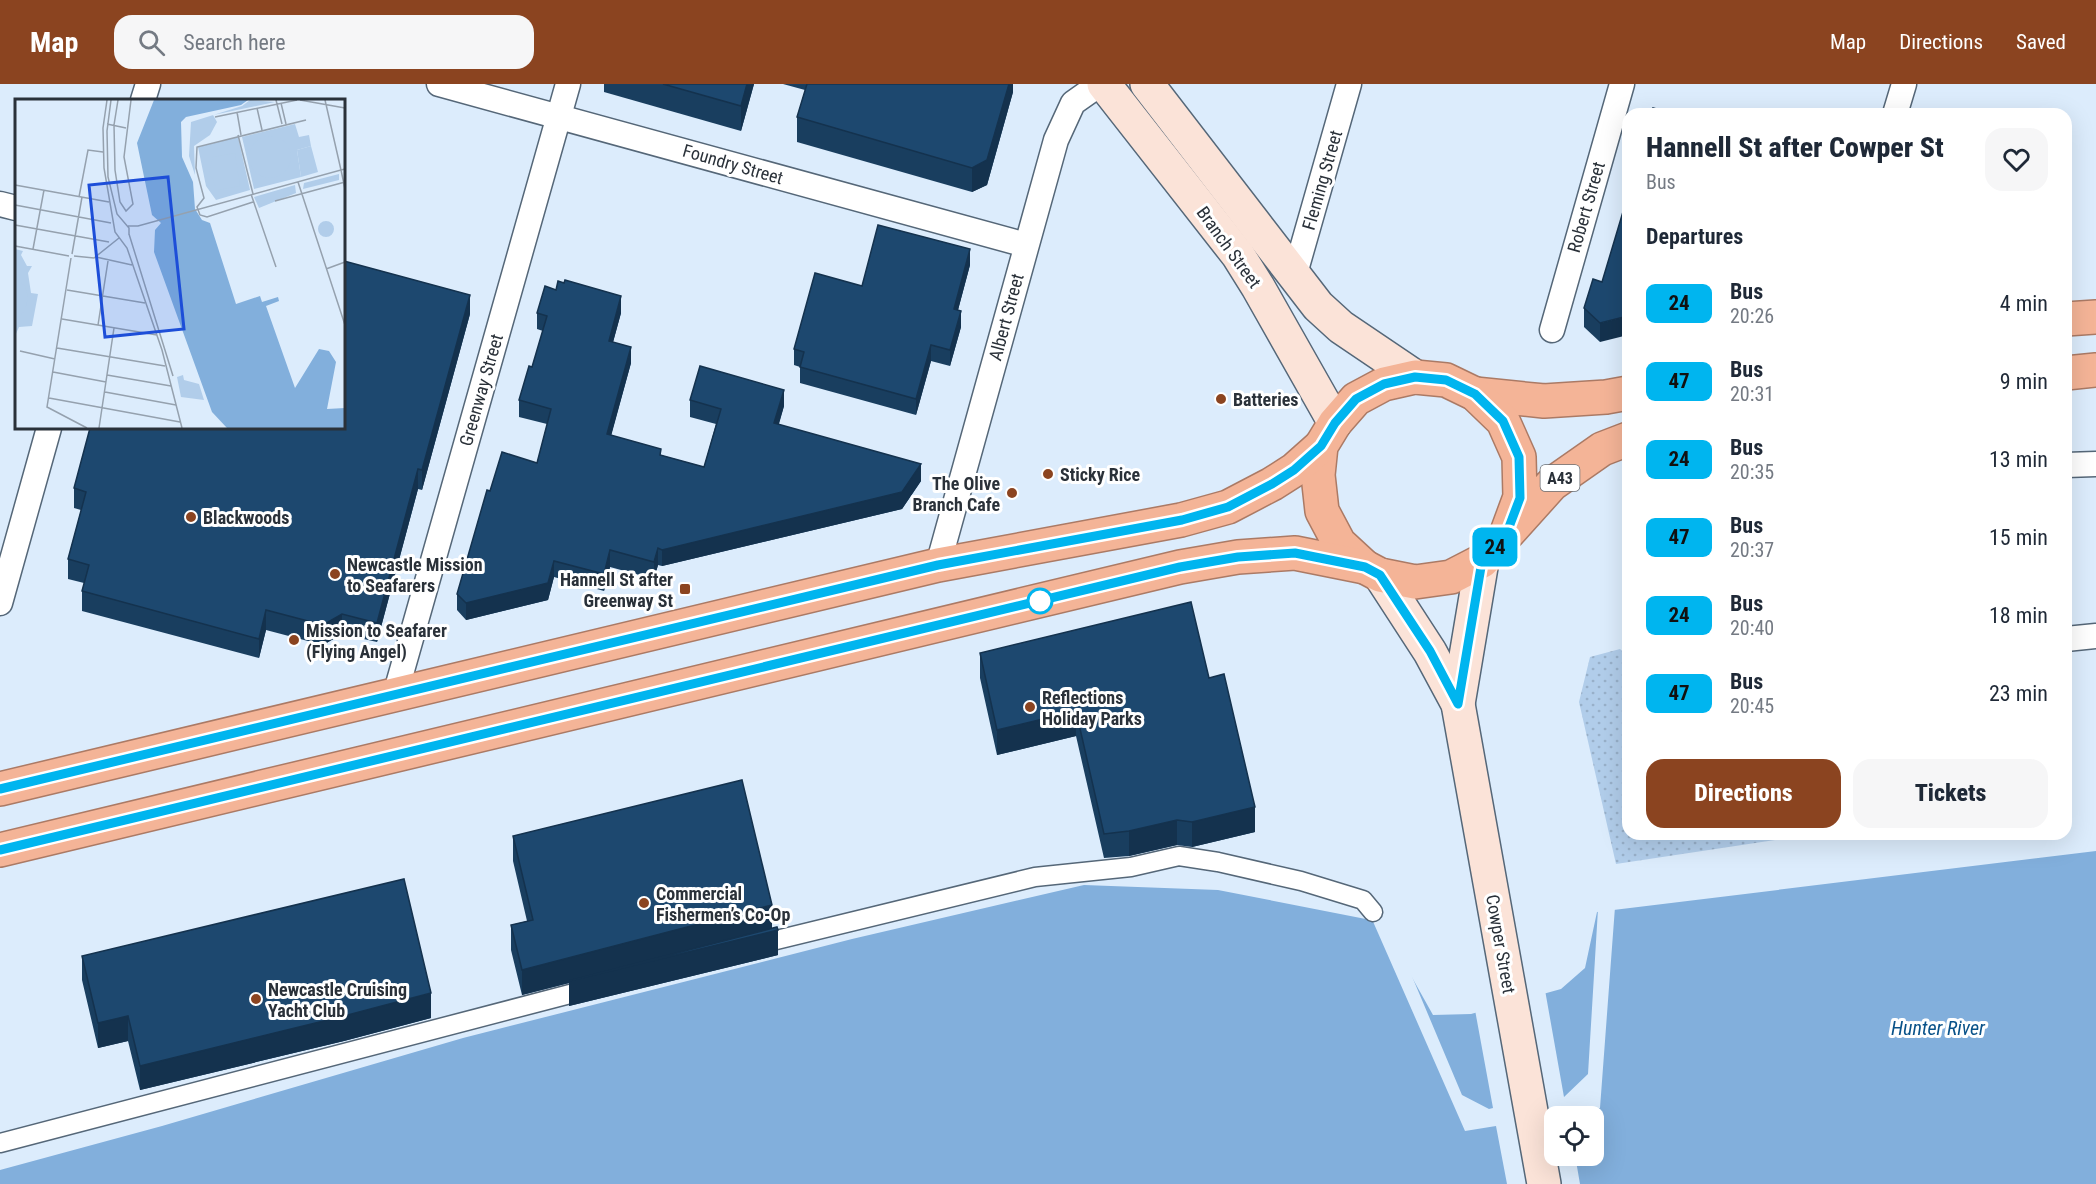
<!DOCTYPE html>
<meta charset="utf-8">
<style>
body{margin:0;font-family:"Roboto Condensed",sans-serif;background:#f6f6f7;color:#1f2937;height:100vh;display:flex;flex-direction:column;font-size:22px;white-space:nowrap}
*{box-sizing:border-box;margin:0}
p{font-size:20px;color:#747a83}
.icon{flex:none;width:33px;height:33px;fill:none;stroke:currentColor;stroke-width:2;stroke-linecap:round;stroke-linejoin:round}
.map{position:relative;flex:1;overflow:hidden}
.drawer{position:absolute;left:1622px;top:24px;width:450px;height:732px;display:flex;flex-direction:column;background:#fff;border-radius:18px;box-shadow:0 6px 24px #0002}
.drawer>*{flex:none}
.badge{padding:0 12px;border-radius:9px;font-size:21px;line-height:39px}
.buttons{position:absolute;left:1544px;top:1022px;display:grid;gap:12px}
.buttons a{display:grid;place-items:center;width:60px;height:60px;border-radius:12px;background:#fff;box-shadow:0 6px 24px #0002;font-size:30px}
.map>.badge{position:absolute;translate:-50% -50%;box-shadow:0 0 0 3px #fff}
h2{padding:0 24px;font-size:22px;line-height:54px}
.round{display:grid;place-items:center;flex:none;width:63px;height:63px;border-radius:18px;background:#f6f6f7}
.headline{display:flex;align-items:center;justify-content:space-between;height:102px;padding:0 24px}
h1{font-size:28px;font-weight:800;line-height:45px}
.button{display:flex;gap:12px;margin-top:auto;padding:12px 24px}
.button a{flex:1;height:69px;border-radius:18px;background:#8b4420;color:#fff;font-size:24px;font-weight:800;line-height:69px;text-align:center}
.button a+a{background:#f6f6f7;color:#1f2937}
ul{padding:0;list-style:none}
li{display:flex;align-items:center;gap:18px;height:78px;padding:0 24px}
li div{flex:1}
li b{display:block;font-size:22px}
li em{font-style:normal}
li .badge{min-width:66px;font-weight:700;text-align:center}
header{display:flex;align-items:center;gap:36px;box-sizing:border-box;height:84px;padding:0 30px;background:#8b4420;color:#fff}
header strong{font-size:28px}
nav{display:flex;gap:33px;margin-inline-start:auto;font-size:21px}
.search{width:420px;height:54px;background:#f6f6f7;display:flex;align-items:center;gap:15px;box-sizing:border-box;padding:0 21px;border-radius:18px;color:#747a83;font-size:22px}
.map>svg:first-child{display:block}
.grass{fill:url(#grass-dots)}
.water{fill:#82afdc;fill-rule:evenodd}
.pier{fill:#dcecfc}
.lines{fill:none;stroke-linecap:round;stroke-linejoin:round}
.pedestrian-casing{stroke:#556778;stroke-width:21}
.minor-casing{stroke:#556778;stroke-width:27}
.secondary-casing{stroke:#556778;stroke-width:36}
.trunk-casing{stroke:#ab7a65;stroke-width:36}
.pedestrian{stroke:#fff;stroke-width:18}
.minor{stroke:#fff;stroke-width:24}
.secondary{stroke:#fbe3d8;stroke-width:33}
.trunk{stroke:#f4b497;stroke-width:33}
.wall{fill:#193e5f}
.shaded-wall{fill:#14324e}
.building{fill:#1d486f;stroke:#14324e;stroke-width:1.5}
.line-casing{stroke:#fff;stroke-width:14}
.line{stroke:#00b5ef;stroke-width:9}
.poi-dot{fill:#8b4420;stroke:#fff;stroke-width:2}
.stop-dot{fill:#fff;stroke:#00b5ef;stroke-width:3}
.labels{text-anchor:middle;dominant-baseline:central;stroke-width:6;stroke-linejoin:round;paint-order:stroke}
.shield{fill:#fff;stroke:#6a6f74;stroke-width:1.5}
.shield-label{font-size:16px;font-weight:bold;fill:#2a3139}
.street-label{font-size:18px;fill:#2a3139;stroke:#fff}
.poi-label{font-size:18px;font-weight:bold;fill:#2a3139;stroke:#fff;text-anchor:start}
.water-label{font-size:20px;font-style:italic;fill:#095289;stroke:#fff}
.inset-road{fill:none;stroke:#95a1ae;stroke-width:1.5}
.view{fill:#1d4ed8;fill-opacity:0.15;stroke:#1d4ed8;stroke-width:3}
.inset-edge{fill:none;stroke:#2a3139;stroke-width:3}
</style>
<header>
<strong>Map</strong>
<div class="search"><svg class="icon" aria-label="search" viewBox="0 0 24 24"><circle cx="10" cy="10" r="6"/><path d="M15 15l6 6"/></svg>Search here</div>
<nav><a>Map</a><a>Directions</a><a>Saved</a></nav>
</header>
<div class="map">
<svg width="2096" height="1100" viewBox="0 0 2096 1100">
<defs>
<pattern id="grass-dots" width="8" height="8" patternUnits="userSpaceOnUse" patternTransform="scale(1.5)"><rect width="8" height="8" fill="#b1cdea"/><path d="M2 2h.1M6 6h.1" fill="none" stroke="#98b0c9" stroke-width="1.8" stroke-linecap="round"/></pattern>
</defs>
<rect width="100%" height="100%" fill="#dcecfc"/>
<polygon class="grass" points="1620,565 1628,572 1628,750 1808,751 1616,780 1579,618 1590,573"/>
<path class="water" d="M2096,767v333h-2096v-14l162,-44 301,-88 389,-99 232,-54 134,5 163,32 52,93 38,-1 90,-25 24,-21 12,-56zM1554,1032h39v39h-39z"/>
<polygon class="pier" points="1615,823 1600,1024 1568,1030 1568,1032 1554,1032 1554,1071 1575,1071 1580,1100 1507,1100 1496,1042 1465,1047 1371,833 1383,836 1403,871 1462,1011 1489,1025 1493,1024 1475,926 1545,906 1564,1013 1588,990 1598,825"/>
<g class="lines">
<g class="pedestrian-casing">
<g id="pedestrian">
<polyline points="756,861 1035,793 1131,783 1179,772 1218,778 1301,797 1363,816 1373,828"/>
<polyline points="0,1059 593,904"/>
</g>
</g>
<g class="minor-casing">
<g id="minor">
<polyline points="439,0 1026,161"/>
<polyline points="143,16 148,0"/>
<polyline points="1895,30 1904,0"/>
<polyline points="0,120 16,124"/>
<polyline points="1294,193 1349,0"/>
<polyline points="1552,246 1622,0"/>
<polyline points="2066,381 2096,380"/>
<polyline points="938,481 1056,56 1073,19 1100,0"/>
<polyline points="0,519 49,344"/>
<polyline points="2066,555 2096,552"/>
<polyline points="395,611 568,0"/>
</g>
</g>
<g class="secondary-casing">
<g id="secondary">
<polyline points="1104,0 1238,171 1258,203 1335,339"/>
<polyline points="1147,0 1318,222 1341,243 1415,293"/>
<polyline points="1380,491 1430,568 1458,620 1544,1100"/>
<polyline points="1458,620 1482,477"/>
</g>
</g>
<g class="trunk-casing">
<g id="trunk">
<polyline points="2066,235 2096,233"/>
<polyline points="2066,289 2096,286"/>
<polyline points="1475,310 1544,317 1606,313 1628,309"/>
<polyline points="1506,451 1520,413 1519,373 1503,337 1475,310 1446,296 1415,293 1384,300 1356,315 1335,339 1321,362 1318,391 1322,427 1339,459 1365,483 1380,491 1415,498 1451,493 1482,477 1506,451 1552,400 1602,365 1628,355"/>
<polyline points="0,705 938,481 1181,436 1228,423 1272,400 1294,386 1321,362"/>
<polyline points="0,766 1180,483 1238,473 1295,469 1365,483"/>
</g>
</g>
<use href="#pedestrian" class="pedestrian"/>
<use href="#minor" class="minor"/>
<use href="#secondary" class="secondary"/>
<use href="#trunk" class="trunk"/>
</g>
<g class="wall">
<polygon points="604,0 754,0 741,47 604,8"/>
<polygon points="783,0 1013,0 1013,8 987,101 972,108 797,58 797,33 805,6"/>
<polygon points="970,181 958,226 961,243 950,282 931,277 916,331 800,299 800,283 794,281 794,265 862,202"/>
<polygon points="1602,198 1600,258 1584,243 1584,224"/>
<polygon points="537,229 621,229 613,258 631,279 611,351 661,371 704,383 716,340 690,333 690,316 784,322 779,340 921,397 902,425 662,482 658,481 654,495 610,483 604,507 554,493 548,516 466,536 457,526 457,510 490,407 537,379 547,340 519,333 519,316 532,283 543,247 537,245"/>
<polygon points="470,230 422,406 418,405 377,558 342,550 323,561 266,546 259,574 82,527 82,507 84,499 68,495 68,475 81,426 74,424 74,404"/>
<polygon points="980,569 1209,594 1255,748 1192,763 1177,761 1129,772 1104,774 1076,652 997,671 980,594"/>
<polygon points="513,752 772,844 778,871 569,922 569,899 522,911 511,866 511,841 527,837 513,777"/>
<polygon points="82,872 431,934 344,957 140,1006 128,957 98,964 82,896"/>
</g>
<g class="shaded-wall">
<polygon points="747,0 754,0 741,47 741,22"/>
<polygon points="1009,0 1013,0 1013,8 987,101 972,108 972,84"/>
<polygon points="970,165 970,181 954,241 954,225"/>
<polygon points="470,211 470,230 422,406 422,386"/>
<polygon points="621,212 621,229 609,273 609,257"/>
<polygon points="961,227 961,243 950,282 950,266"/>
<polygon points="1628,232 1628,251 1600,258 1600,239"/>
<polygon points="931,261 931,277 916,331 916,315"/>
<polygon points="631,263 631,279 607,367 607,350"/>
<polygon points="784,306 784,322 774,355 774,339"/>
<polygon points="921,380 921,397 902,425 662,482 662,466"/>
<polygon points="418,385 418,405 377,558 377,539"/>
<polygon points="658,464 658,481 654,495 654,478"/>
<polygon points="610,466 610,483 604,507 604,490"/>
<polygon points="554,477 554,493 548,516 466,536 466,519"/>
<polygon points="266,526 266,546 259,574 259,555"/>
<polygon points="342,530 342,550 323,561 323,541"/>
<polygon points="1076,627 1076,652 997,671 997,646"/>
<polygon points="1255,723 1255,748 1192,763 1192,738"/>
<polygon points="1177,736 1177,761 1129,772 1129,747"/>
<polygon points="772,821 772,846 778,846 778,871 569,922 569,899 522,911 522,886"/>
<polygon points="431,909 431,934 344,957 140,1006 140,982"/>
<polygon points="128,932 128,957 98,964 98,939"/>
</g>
<g class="building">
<polygon points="663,0 747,0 741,22"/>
<polygon points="807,0 1009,0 987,76 972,84 797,33"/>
<polygon points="1653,24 1675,30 1652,30"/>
<polygon points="1628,111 1628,232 1600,239 1584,224 1593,195 1602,198"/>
<polygon points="878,141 970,165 954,225 961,227 950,266 931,261 916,315 800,283 804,268 794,265 815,189 862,202"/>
<polygon points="344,177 470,211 422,386 418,385 377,539 342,530 323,541 266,526 259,555 82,507 89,481 68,475 86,408 74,404 90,344 344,344"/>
<polygon points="565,196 621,212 609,257 631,263 607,350 661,365 660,371 704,383 721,325 690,316 700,282 784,306 774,339 921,380 902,408 662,466 658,464 654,478 610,466 604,490 554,477 548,499 466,519 457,510 487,406 490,407 502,368 537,379 551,325 519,316 529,282 532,283 547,232 537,229 545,202 556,206 558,197 564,199"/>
<polygon points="1191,518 1209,594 1224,590 1255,723 1192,738 1177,736 1129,747 1104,750 1076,627 997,646 980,569"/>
<polygon points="742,696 772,821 522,886 511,841 533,836 513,752"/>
<polygon points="404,795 431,909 344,932 140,982 128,932 98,939 82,872"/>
<polygon points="777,843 778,846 569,897"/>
</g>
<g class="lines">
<g class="line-casing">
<polyline id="line" points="0,705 938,481 1182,436 1228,423 1272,400 1294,386 1321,362 1335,339 1356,315 1384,300 1415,293 1446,296 1475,310 1503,337 1519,373 1520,414 1506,451 1482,477 1458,620 1430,567 1380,491 1365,483 1295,469 1238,473 1180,483 0,766"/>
</g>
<use href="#line" class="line"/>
</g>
<g class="poi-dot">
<circle cx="1221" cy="315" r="6"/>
<circle cx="1048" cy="390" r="6"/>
<circle cx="1012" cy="409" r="6"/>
<circle cx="191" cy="433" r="6"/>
<circle cx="335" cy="490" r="6"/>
<rect x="679" y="499" width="12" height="12" rx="3"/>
<circle cx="294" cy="556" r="6"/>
<circle cx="1030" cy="623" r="6"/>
<circle cx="644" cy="819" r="6"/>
<circle cx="256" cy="915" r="6"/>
</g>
<circle class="stop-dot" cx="1040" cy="517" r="12"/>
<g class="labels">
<rect class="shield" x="1540.5" y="381" width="39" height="26" rx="4.5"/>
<g class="shield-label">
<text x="1560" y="394">A43</text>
</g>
<g class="street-label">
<text transform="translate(733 80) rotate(16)">Foundry Street</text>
<text transform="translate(1322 96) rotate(-74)">Fleming Street</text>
<text transform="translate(1586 123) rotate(-74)">Robert Street</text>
<text transform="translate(1229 163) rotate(54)">Branch Street</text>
<text transform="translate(1006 233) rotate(-75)">Albert Street</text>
<text transform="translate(481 306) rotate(-74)">Greenway Street</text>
<text transform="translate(1501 860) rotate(80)">Cowper Street</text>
</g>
<g class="poi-label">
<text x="1233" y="315">Batteries</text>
<text x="1060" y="390">Sticky Rice</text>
<text x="1000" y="399" text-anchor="end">The Olive<tspan x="1000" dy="21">Branch Cafe</tspan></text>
<text x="203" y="433">Blackwoods</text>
<text x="347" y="480">Newcastle Mission<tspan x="347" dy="21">to Seafarers</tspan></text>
<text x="673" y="495" text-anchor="end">Hannell St after<tspan x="673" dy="21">Greenway St</tspan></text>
<text x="306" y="546">Mission to Seafarer<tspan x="306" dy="21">(Flying Angel)</tspan></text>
<text x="1042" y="613">Reflections<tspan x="1042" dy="21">Holiday Parks</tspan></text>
<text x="656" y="809">Commercial<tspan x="656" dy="21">Fishermen’s Co-Op</tspan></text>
<text x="268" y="905">Newcastle Cruising<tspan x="268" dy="21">Yacht Club</tspan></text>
</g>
<g class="water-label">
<text x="1938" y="944">Hunter River</text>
</g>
</g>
<g transform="translate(15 15)">
<rect width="330" height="330" fill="#dcecfc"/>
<path d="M235,1l25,2 -62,13 4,7 -7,13 -16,11 1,29 -6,-19 2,-34 51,-16zM280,25l4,13 10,-2 2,11 -14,4 4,27 -47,12 -12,-52zM223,38l12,53 -34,10 -10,-14 -8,-39zM324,75v6l-36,9 1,-6zM280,86l1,8 -37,15 -5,-11zM303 130a8 8 0 1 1 16 0a8 8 0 1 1-16 0ZM0,150l8,2 -2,4 6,11h5l-4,7 3,20 7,1 -6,32 -13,1 -4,9zM168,276l1,5 15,4 5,16 -23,-3 -4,-20z" fill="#b1cdea"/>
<path d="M234 58a21 21 0 1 1 42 0a21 21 0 1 1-42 0ZM296,47l7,26 -17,5 -4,-27zM220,54l5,33 -22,4 -9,-17 4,-16zM0,178l10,9 3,11 -3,14 -10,9z" fill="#b1cdea"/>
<path d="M139,1h94l-7,5 -55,12 -5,5 1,35 11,25 2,27 7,11 8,3 26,81 24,-8 2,6 16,-5 1,4 -13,5 29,82 24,-39 10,2 7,11 -9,47 18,-1v20h-118l-15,-16 -58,-160 1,-22 6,-7 -9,-8 -15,-72z" fill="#82afdc"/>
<path class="inset-road" d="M92,1l-4,28 1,40 11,64 12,16 35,102 20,78M96,1l-4,31 1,46 9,37 12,14v7M103,1l-4,25 1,45 5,32 6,9 7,-7 -9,-47 7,-57M261,1l6,24M285,1l45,8M266,4l5,21M242,9l5,22M222,13l4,23M200,18l82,-17M92,25l19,4M223,36l15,59M330,70l-4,1 4,19M283,83l47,143M0,86l94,17M236,95l25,73M64,98l9,-47 15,2M260,102l70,-19M238,103l-46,15 -7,-2 -3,-8 7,-9 -8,-30 1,-21 109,-27M0,106l96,18M0,126l94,17M113,127h10l203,-56 -16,-70M114,135l44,142M0,147l54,10M18,150l11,-59M57,155l10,-57M59,157l20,2 25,-20M81,158l36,8M56,159l-24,149 40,21M311,170l19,-7M52,191l78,13M47,220l95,16M83,226l10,-64M42,249l108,18M5,252l35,8M38,273l53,10M92,276l64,11M90,293l71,13M34,299l131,24M84,329l15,-100"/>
<path class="view" d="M153,78l16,152 -79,8 -16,-152z"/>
<rect width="330" height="330" class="inset-edge"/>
</g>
</svg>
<div class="buttons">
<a><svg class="icon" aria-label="locate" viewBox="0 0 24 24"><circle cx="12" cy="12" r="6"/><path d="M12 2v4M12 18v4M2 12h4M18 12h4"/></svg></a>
</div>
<b class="badge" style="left:1495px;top:463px;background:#00b5ef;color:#111">24</b>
<section class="drawer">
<div class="headline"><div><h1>Hannell St after Cowper St</h1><p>Bus</p></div><a class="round"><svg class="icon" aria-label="heart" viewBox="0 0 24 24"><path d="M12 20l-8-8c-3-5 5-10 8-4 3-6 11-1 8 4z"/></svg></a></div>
<h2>Departures</h2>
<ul>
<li><span class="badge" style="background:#00b5ef;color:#111">24</span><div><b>Bus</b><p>20:26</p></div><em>4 min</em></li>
<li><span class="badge" style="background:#00b5ef;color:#111">47</span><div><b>Bus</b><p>20:31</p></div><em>9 min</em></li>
<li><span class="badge" style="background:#00b5ef;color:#111">24</span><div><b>Bus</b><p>20:35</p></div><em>13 min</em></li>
<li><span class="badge" style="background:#00b5ef;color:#111">47</span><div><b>Bus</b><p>20:37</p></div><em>15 min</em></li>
<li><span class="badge" style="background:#00b5ef;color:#111">24</span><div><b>Bus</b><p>20:40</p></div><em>18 min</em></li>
<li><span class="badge" style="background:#00b5ef;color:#111">47</span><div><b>Bus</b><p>20:45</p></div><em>23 min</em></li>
</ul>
<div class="button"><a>Directions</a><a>Tickets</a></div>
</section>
</div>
